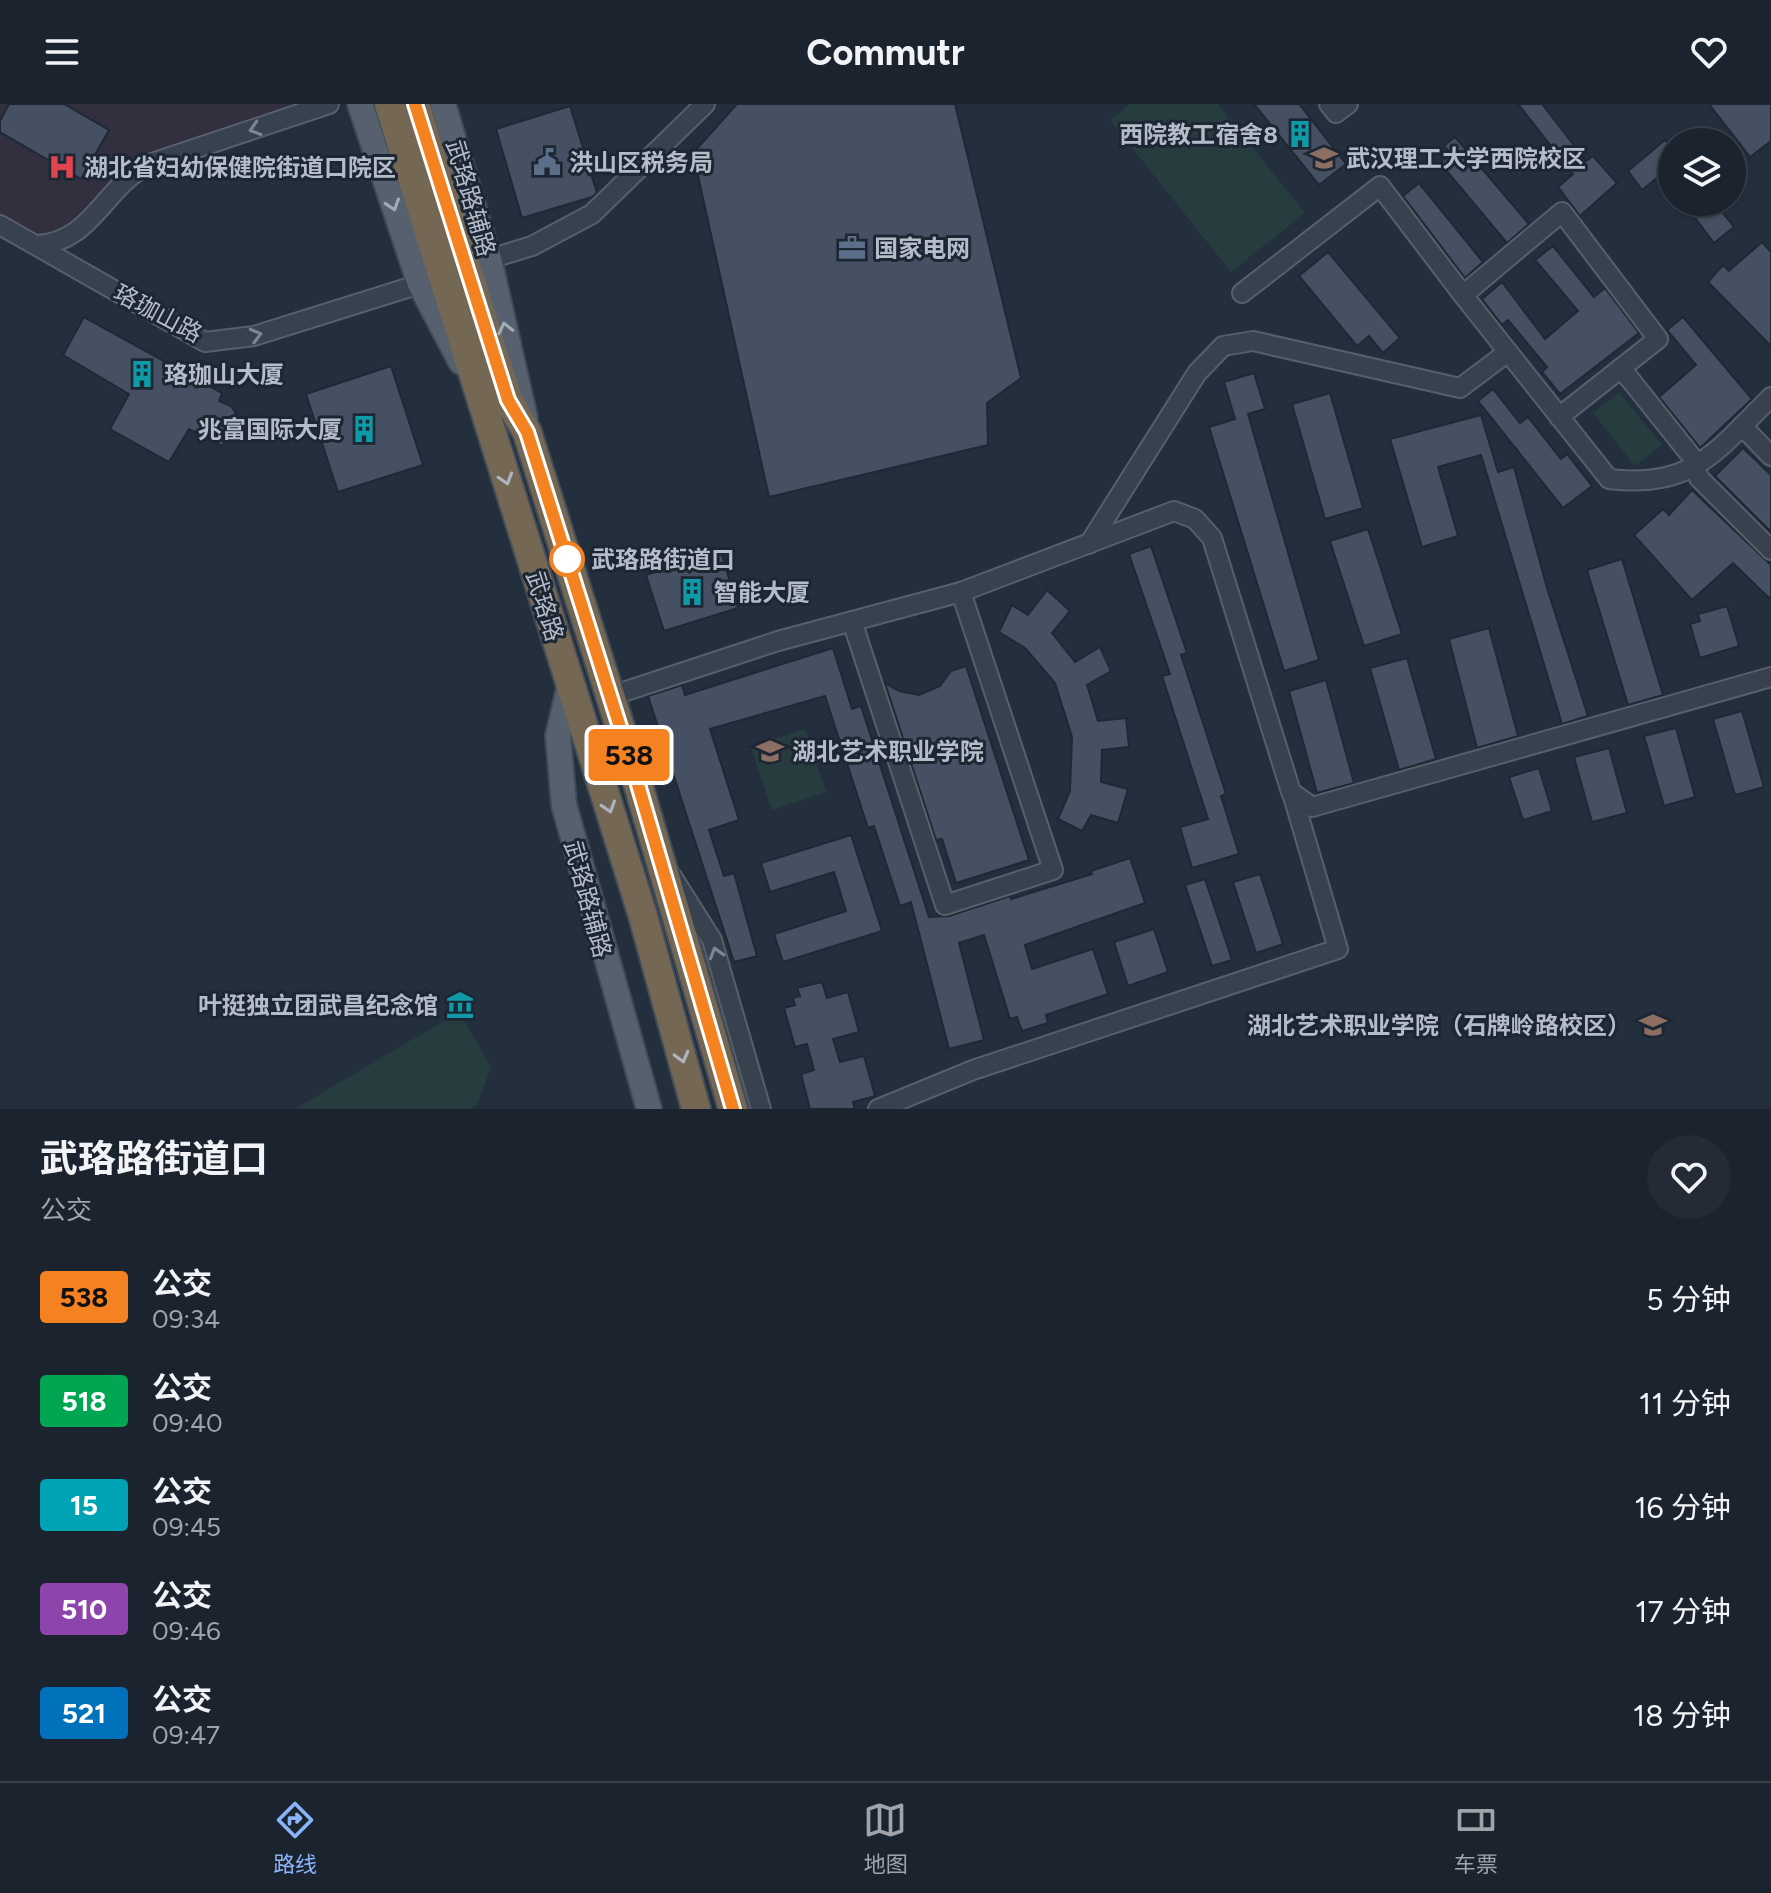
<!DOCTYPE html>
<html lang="zh">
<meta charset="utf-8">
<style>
body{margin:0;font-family:Figtree,"Noto Sans SC",sans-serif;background:#242b36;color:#f1f3f6;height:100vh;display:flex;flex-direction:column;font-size:30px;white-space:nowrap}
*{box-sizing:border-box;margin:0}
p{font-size:26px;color:#a0a4aa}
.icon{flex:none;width:44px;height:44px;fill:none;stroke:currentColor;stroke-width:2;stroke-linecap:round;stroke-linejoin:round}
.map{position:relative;height:1005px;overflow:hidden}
.details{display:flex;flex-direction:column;background:#1b232e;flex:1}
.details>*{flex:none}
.badge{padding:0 16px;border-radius:6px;font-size:28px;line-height:52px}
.controls{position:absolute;left:1658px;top:24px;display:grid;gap:16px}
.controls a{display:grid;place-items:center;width:88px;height:88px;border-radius:50%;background:#1b232e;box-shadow:0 2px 6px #0004,0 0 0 2px #39404a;font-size:40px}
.map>.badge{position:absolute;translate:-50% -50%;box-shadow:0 0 0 4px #fff}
.round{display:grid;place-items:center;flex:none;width:84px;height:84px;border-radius:42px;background:#242b36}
.head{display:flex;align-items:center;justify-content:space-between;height:136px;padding:0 40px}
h1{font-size:38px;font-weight:700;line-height:60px}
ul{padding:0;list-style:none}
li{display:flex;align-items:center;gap:24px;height:104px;padding:0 40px}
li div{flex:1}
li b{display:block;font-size:30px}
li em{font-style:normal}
li .badge{min-width:88px;font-weight:700;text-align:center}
header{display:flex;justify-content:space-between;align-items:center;height:104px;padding:0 40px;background:#1b232e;font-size:36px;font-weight:700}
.menu{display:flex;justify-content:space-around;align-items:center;height:112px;border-top:2px solid #39404a;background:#1b232e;font-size:22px;color:#a0a4aa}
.menu a{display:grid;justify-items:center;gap:4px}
.menu .on{color:#8ab4f8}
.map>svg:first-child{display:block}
.medical{fill:#32303f}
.green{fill:#263c3f}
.building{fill:#455162;stroke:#1f2835;stroke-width:2}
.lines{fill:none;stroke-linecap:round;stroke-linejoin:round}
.minor-casing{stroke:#565f6c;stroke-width:22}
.major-casing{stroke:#414a57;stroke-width:28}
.highway-casing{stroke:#434c59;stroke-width:32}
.minor{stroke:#38414e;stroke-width:18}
.major{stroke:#56606e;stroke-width:24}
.highway{stroke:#746855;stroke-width:28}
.oneway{stroke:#7c8592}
.oneway2{stroke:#a1aab7}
.oneway3{stroke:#aeb4bd}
.line-casing{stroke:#fff;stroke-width:18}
.line{stroke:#f58220;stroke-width:12}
.stop-dot{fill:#fff;stroke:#f58220;stroke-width:4}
.labels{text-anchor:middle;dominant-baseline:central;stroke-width:6;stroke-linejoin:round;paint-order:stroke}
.poi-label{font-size:24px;font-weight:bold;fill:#b4bcc9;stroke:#1d2633;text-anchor:start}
.street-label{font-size:24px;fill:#b4bcc9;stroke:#1d2633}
.stop-label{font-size:24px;font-weight:bold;fill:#b4bcc9;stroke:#1d2633;text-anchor:start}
</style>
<header><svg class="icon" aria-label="menu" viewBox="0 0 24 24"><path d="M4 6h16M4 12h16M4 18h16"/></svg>Commutr<svg class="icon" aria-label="heart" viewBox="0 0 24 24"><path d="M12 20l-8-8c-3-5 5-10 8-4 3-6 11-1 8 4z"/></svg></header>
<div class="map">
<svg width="1771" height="1005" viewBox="0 0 1771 1005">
<rect width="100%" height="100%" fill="#242f3e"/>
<polygon class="medical" points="0,0 299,0 131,58 118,68 70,125 40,134 0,113"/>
<g class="green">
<polygon points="1130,0 1218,0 1305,109 1231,168 1110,16"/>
<polygon points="1619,288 1662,341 1635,362 1593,309"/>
<polygon points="805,625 826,688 772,706 751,643"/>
<polygon points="459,908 491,963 477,1001 470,1005 295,1005"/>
</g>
<g class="building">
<polygon points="9,0 64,0 109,26 81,75 0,28 0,17"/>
<polygon points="737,0 955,0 1021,274 987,299 988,341 769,393 693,49"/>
<polygon points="1254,0 1299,0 1346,60 1319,81"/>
<polygon points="1518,0 1542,0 1586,57 1593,52 1617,79 1580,112 1558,83 1573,70"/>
<polygon points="1709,0 1771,0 1771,37 1750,53"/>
<polygon points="570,2 597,89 592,93 522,114 496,25"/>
<polygon points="1455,33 1529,120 1507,139 1440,59 1451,50 1444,42"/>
<polygon points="1665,36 1672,45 1672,83 1662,70 1642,86 1628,67"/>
<polygon points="1419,79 1483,158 1465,174 1403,92"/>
<polygon points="1683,98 1714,98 1734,123 1714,139"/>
<polygon points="1762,138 1771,148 1771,242 1708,178 1723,161 1729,167"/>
<polygon points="1553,142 1594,193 1605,184 1639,229 1560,290 1542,268 1547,263 1508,216 1502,221 1482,195 1502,178 1545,235 1578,207 1535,156"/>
<polygon points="1328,148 1400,234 1383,249 1369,232 1357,242 1299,172"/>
<polygon points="84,213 222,289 219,297 231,302 239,314 222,342 189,325 169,358 110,325 129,290 63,251"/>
<polygon points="1683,213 1752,295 1700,344 1659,293 1696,261 1667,226"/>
<polygon points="391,262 423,361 338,388 306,290"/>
<polygon points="1254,269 1265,305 1248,310 1319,556 1284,567 1209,323 1235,315 1224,278"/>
<polygon points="1493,285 1520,319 1528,313 1561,355 1567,350 1592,382 1563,404 1478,297"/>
<polygon points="1330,289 1363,404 1325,415 1292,300"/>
<polygon points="1481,311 1498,368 1514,363 1547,484 1588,612 1562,620 1481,351 1438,363 1458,432 1422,443 1390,335"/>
<polygon points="1743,344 1771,371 1771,428 1715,372"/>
<polygon points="1692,386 1771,461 1771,496 1733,459 1692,496 1634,431 1663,405 1669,411"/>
<polygon points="1368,425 1402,530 1364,542 1330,437"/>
<polygon points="1151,442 1187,549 1181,551 1226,690 1221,692 1239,750 1192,764 1180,723 1208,715 1162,572 1170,570 1129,450"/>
<polygon points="721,448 738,504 664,527 646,471"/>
<polygon points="1622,455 1663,591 1628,601 1587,466"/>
<polygon points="1047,486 1070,507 1052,529 1075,558 1100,543 1111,567 1087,581 1098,617 1126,614 1129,643 1102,646 1101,678 1128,685 1118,719 1091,711 1082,727 1058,715 1070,687 1072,633 1055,579 1025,544 999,528 1012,501 1028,511"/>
<polygon points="1727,502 1739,542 1700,554 1690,520 1700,517 1698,510"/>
<polygon points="1489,524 1518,632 1477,644 1449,535"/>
<polygon points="833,544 852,605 861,602 929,813 949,812 1010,792 1011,795 1092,770 1091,767 1130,754 1145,799 1025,841 1032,865 1093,845 1108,890 1046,911 1048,919 1022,927 1017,913 1010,915 984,831 959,839 984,936 949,945 911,798 900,802 874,722 868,724 825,592 710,625 739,716 709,726 724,772 734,769 757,852 734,858 648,592 682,581 685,591"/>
<polygon points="1407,554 1436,655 1399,666 1370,564"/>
<polygon points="966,562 1029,756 956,779 942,735 936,736 885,579 899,587 919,591 940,582 951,567"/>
<polygon points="1326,576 1354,679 1317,689 1289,587"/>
<polygon points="1742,607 1764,683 1735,691 1713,615"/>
<polygon points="1676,624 1695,693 1664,702 1644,632"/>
<polygon points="1609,644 1627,709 1592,718 1574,653"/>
<polygon points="1539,664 1552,707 1523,716 1509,673"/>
<polygon points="851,731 882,827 783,858 774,830 846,807 834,768 770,788 761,759"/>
<polygon points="1260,770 1283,840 1256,849 1233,778"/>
<polygon points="1205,775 1232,856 1212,862 1185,781"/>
<polygon points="1154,825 1168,868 1128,882 1114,838"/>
<polygon points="822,878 827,894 848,888 859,928 833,935 840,958 864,952 875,992 853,998 855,1005 810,1005 801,970 814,966 807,940 795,943 784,904 795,901 793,894 800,892 797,884"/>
</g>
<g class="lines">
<g class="minor-casing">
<g id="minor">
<polyline points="1329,0 1336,9 1348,0"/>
<polyline points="0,121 205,238 254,232 420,180"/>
<path d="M37,141c55,-3 66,-57 112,-81l180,-60"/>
<polyline points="489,155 532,142 592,110 705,0"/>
<polyline points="1242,189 1380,82 1463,191"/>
<path d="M1508,248l101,127c84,10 107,-28 162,-82"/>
<polyline points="1621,264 1692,353 1699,374 1771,446"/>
<polyline points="1742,322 1771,352"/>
<polyline points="1089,440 1197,269 1223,242 1253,237 1460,284 1508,248 1463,191 1562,108 1658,235 1559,313"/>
<polyline points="852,517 945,801 1053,766 961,488"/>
<polyline points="611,592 778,537 961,488 1174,407 1195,415 1212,434 1291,688 1312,703 1771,573"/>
<polyline points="673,774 712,836 761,1005"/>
<polyline points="878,1005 973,966 1338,845 1292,689"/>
</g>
</g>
<g class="major-casing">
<g id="major">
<polyline points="360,0 420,180 461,258"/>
<polyline points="443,0 489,155 525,314"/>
<polyline points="570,580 558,632 564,701 649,1005"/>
</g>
</g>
<g class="highway-casing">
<g id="highway">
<polyline points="389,0 643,812 696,1005"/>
<polyline points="415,0 508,296 527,328 637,677 733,1005"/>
</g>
</g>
<use href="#minor" class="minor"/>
<use href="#major" class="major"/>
<use href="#highway" class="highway"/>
</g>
<defs><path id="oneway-chevron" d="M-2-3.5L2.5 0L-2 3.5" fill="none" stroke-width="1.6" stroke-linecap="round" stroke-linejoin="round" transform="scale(2)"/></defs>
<g class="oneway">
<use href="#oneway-chevron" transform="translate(255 25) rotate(162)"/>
<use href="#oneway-chevron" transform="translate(256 231) rotate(-15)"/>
<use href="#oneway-chevron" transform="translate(716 849) rotate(-106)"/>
</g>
<g class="oneway2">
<use href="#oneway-chevron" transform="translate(393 101) rotate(72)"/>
<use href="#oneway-chevron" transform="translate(505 224) rotate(-103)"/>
</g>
<g class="oneway3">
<use href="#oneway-chevron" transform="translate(506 375) rotate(73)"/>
<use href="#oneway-chevron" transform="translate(609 703) rotate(72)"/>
<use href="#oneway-chevron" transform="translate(682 953) rotate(75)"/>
</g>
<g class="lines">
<g class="line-casing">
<polyline id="line" points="415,0 508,296 527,328 637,677 733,1005"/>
</g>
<use href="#line" class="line"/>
</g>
<defs>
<g id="building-bare" transform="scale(2.16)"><path d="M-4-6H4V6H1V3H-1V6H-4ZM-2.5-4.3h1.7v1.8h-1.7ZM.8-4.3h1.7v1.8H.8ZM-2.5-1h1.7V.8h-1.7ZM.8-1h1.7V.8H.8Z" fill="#0f9aa8" stroke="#1d2633" stroke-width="2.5" paint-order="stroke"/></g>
<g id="university-bare" transform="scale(2.16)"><path d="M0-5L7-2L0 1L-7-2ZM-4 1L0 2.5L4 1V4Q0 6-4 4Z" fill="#8d6e63" stroke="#1d2633" stroke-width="2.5" paint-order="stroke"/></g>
<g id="civic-bare" transform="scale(2.16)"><path d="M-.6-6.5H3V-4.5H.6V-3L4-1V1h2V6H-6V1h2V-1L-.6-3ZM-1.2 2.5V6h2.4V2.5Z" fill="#5c6f8a" stroke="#1d2633" stroke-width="2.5" paint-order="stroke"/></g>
<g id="hospital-bare" transform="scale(2.16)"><path d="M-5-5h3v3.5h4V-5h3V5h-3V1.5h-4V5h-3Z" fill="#e0444e" stroke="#1d2633" stroke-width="2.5" paint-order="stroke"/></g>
<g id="office-bare" transform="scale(2.16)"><path d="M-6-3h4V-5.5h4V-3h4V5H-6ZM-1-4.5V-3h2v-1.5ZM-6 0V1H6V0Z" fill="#5c6f8a" stroke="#1d2633" stroke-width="2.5" paint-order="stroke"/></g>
<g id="museum-bare" transform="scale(2.16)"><path d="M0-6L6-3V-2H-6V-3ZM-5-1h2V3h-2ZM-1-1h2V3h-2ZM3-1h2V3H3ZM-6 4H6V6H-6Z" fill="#0f9aa8" stroke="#1d2633" stroke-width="2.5" paint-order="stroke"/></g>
<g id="school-bare" transform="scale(2.16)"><path d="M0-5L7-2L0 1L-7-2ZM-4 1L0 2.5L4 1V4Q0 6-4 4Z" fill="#8d6e63" stroke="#1d2633" stroke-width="2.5" paint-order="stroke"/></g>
</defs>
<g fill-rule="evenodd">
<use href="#building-bare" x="1300" y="30"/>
<use href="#university-bare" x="1324" y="54"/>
<use href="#civic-bare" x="547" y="58"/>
<use href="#hospital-bare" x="62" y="63"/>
<use href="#office-bare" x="852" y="144"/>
<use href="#building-bare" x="142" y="270"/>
<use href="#building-bare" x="364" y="325"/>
<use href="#building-bare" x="692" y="488"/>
<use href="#university-bare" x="770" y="647"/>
<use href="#museum-bare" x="460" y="901"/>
<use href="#school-bare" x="1653" y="921"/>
</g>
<circle class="stop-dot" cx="567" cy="455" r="16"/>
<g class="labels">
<g class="poi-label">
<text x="1278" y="30" text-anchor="end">西院教工宿舍8</text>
<text x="1346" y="54">武汉理工大学西院校区</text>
<text x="569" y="58">洪山区税务局</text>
<text x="84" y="63">湖北省妇幼保健院街道口院区</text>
<text x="874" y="144">国家电网</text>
<text x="164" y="270">珞珈山大厦</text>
<text x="342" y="325" text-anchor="end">兆富国际大厦</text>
<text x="714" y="488">智能大厦</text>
<text x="792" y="647">湖北艺术职业学院</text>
<text x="438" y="901" text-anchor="end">叶挺独立团武昌纪念馆</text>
<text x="1631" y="921" text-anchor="end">湖北艺术职业学院（石牌岭路校区）</text>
</g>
<g class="street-label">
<text transform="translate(471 94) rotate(74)">武珞路辅路</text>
<text transform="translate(158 209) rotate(28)">珞珈山路</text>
<text transform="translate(545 502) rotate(73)">武珞路</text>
<text transform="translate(588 795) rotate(75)">武珞路辅路</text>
</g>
<g class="stop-label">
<text x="591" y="455">武珞路街道口</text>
</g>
</g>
</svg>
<div class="controls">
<a><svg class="icon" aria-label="layers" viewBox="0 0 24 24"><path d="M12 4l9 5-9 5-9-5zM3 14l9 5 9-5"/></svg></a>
</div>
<b class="badge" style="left:629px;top:651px;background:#f58220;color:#111">538</b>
</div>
<section class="details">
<div class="head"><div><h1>武珞路街道口</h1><p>公交</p></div><a class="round"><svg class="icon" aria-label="heart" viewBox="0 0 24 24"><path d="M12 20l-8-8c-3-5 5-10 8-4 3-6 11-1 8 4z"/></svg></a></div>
<ul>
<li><span class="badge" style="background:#f58220;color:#111">538</span><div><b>公交</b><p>09:34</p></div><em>5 分钟</em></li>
<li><span class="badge" style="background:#00a651;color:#fff">518</span><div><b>公交</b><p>09:40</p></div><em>11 分钟</em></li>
<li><span class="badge" style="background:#00a3b4;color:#fff">15</span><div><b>公交</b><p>09:45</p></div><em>16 分钟</em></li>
<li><span class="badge" style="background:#8e44ad;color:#fff">510</span><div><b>公交</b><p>09:46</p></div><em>17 分钟</em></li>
<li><span class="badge" style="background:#0072bc;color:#fff">521</span><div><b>公交</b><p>09:47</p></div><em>18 分钟</em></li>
</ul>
</section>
<nav class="menu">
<a class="on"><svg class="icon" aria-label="directions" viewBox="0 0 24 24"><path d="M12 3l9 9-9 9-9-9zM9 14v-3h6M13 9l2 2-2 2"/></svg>路线</a>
<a><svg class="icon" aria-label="map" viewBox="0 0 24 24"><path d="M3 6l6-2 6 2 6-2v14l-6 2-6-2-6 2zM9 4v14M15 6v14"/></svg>地图</a>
<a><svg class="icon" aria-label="tickets" viewBox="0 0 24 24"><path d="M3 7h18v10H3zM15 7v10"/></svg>车票</a>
</nav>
